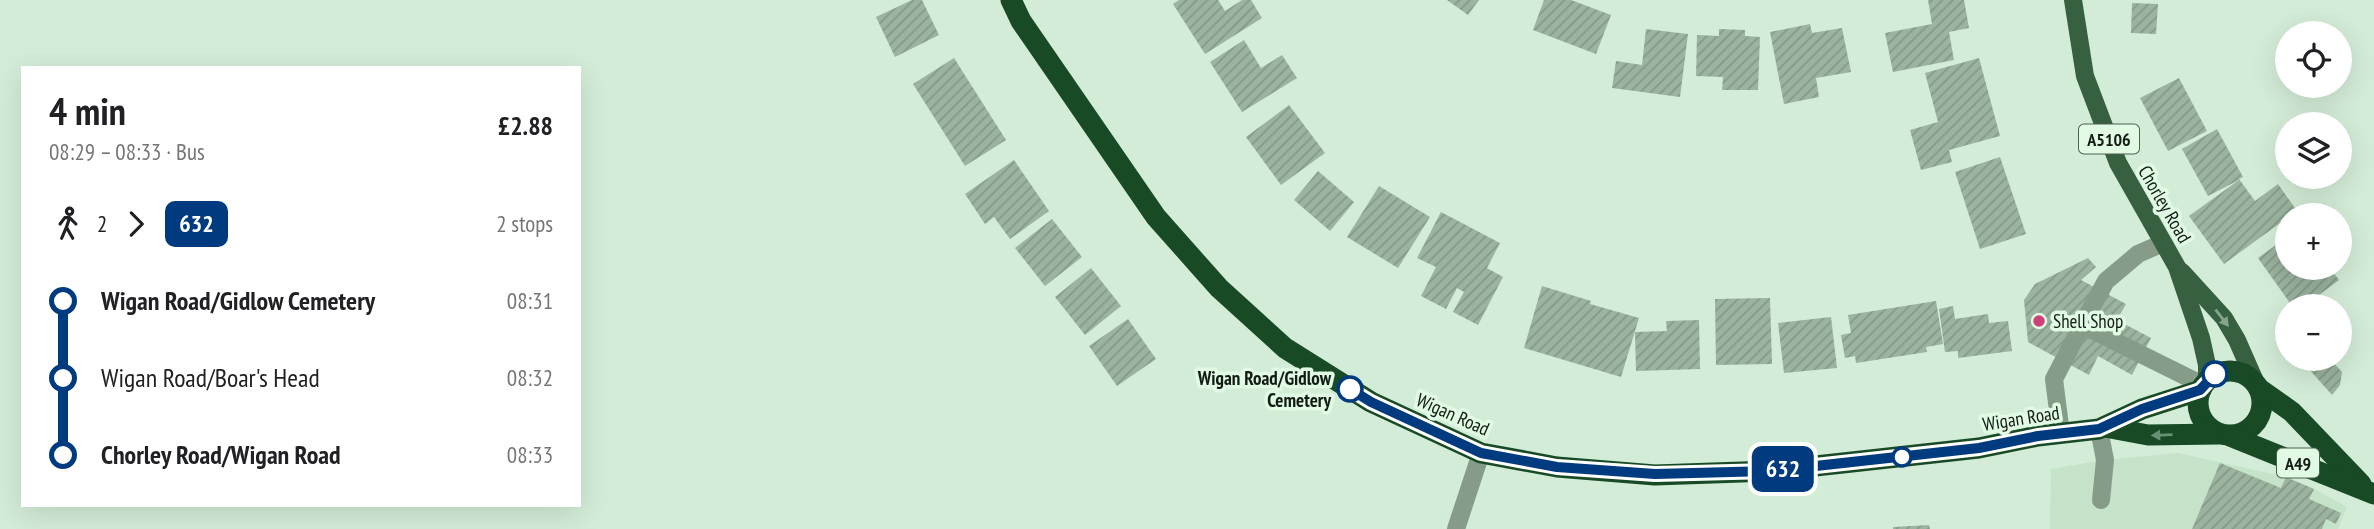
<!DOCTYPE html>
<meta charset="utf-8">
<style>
body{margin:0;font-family:"PT Sans Narrow",sans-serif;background:#f6f6f6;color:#202124;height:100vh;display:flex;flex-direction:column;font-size:26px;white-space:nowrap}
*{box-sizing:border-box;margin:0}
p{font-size:23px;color:#757577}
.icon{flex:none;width:38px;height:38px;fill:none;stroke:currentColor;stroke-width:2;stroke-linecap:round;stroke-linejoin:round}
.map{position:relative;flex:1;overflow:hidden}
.side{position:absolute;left:21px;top:66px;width:560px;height:441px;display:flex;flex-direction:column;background:#fff;border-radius:0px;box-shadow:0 7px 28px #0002}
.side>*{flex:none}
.badge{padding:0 14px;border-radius:10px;font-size:24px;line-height:46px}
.fabs{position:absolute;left:2275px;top:21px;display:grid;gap:14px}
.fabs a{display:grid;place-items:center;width:77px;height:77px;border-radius:50%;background:#fff;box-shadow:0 7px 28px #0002;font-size:35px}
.map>.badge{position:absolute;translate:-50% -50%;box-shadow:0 0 0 4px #fff}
.legs{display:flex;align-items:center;gap:10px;height:77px;padding:0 28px;font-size:23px}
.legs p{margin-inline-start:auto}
.summary{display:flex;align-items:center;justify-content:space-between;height:119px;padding:0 28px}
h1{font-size:38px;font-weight:700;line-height:52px}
ul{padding:0 28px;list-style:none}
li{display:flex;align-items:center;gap:24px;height:77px;font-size:26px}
li i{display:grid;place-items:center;width:10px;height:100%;margin:0 9px;background:currentColor}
li i::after{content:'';width:18px;height:18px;margin:-9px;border:5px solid;border-radius:50%;background:#fff}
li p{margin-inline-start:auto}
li:first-child i{background:linear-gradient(#0000 50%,currentColor 0)}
li:last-child i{background:linear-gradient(currentColor 50%,#0000 0)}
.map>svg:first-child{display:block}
.built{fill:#c4e3c9}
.building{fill:url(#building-hatch)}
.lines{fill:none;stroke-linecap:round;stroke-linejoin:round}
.lane{stroke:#869c89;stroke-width:18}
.primary{stroke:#376040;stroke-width:18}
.highway{stroke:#184a26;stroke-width:21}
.oneway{fill:#83a58a}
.oneway2{fill:#689072}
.line-1-casing{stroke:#fff;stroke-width:16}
.line-1{stroke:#003b80;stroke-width:10}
.poi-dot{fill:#cc4279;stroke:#e0fae4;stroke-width:2.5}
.stop-1-dot{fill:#fff;stroke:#003b80;stroke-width:3.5}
.labels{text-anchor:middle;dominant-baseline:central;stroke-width:7;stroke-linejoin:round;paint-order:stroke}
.shield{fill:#e0fae4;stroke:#505e52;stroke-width:2}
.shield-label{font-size:18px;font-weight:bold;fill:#131b14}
.street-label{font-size:19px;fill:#131b14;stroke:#e0fae4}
.poi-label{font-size:19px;fill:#131b14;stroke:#e0fae4;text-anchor:start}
.stop-label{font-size:19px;font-weight:bold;fill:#131b14;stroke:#e0fae4;text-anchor:end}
</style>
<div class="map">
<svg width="2374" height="529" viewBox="0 0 2374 529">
<defs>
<pattern id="building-hatch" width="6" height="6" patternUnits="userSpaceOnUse" patternTransform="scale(1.75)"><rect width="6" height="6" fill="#9bb39f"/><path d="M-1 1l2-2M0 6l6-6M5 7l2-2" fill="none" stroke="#859988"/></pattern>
</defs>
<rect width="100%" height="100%" fill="#d3ecd7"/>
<polygon class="built" points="2178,453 2286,477 2314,489 2347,507 2338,529 2050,529 2051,469 2105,460"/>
<g class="building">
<polygon points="912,0 922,0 939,35 895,57 876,17"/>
<polygon points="1179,0 1218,0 1225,11 1242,0 1251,0 1262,18 1205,54 1173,4"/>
<polygon points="1447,0 1479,0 1468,15"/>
<polygon points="1544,0 1571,0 1611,15 1596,54 1533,30"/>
<polygon points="1928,0 1964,0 1969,28 1949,32 1954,60 1893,72 1885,33 1932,24"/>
<polygon points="2132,3 2158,4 2156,34 2131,33"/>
<polygon points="1810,24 1812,33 1842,28 1851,72 1816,78 1819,97 1784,104 1770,32"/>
<polygon points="1646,29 1688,34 1680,97 1612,88 1616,61 1642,65"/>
<polygon points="1719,29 1745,30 1745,36 1760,37 1758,90 1722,90 1723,77 1696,76 1697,35 1719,36"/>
<polygon points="1244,40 1261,68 1282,55 1297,78 1242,112 1210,62"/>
<polygon points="954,58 1006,140 965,166 913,84"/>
<polygon points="1979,58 2000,136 1949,150 1952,162 1921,170 1910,130 1938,122 1925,73"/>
<polygon points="2179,78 2207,131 2168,151 2140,98"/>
<polygon points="1289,105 1325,153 1281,185 1246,137"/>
<polygon points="2217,129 2243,177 2239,179 2255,201 2278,184 2297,211 2287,215 2287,218 2224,264 2189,216 2239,180 2208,196 2182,149"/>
<polygon points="2000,157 2026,234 1980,249 1955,172"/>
<polygon points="1014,160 1049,211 1010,239 994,217 985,224 965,194"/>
<polygon points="1318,171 1354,202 1330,231 1294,200"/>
<polygon points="1379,186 1430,217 1398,268 1347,237"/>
<polygon points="1441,212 1500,243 1487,268 1503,277 1478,325 1453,312 1464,292 1457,288 1446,309 1421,296 1436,267 1417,258"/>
<polygon points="1052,219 1082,257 1045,286 1015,248"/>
<polygon points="2287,237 2287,268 2330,268 2339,280 2319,295 2327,306 2292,306 2258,258"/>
<polygon points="2088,258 2096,267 2081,280 2126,304 2117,320 2151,338 2132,375 2098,356 2089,375 2028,342 2024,300 2035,284"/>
<polygon points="1091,268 1121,306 1085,335 1055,297"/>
<polygon points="1542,286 1591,301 1590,304 1639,318 1621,377 1524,348"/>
<polygon points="1770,298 1772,364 1716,365 1715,299"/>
<polygon points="1936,301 1943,344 1926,347 1927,352 1856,363 1855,356 1845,358 1841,335 1851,333 1848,315"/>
<polygon points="1953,306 1955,319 1988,314 1989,323 2008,321 2012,351 1958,358 1958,351 1945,352 1939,309"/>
<polygon points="1831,317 1837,368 1784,373 1778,323"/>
<polygon points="1128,319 1156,359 1117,386 1089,346"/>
<polygon points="1699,320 1700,369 1636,371 1635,332 1667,331 1666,321"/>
<polygon points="2300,359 2336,359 2333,362 2342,372 2340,385 2332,395"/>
<polygon points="2220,463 2281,488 2286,477 2314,489 2309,499 2341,513 2336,524 2326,519 2322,529 2192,529"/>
<polygon points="1929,525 1930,529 1893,529 1893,527"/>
</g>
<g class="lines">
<g class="lane">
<polyline points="2082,325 2203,385"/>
<polyline points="2099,429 2105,460 2101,500"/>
<polyline points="2061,434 2054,379 2082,325 2106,281 2138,254 2163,243"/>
<polyline points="1456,529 1481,453"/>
</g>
<g class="primary">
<polyline points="2073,0 2085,76 2118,163 2177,267 2201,338 2207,365 2207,381"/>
<polyline points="2182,272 2224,318 2237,340 2255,381"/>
</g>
<g class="highway">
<polyline points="1011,0 1021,21 1156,217 1219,288 1285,348 1371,402 1481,453 1557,467 1655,475 1770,471 1979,448 2038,436 2099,429 2142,409 2201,390"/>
<circle cx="2230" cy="403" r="32"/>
<polyline points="2261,390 2292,412 2361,484"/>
<polyline points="2105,427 2148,435 2219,434"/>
<polyline points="2230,436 2374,494"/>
</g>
</g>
<defs><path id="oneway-solid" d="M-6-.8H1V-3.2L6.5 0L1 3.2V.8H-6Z" transform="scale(1.75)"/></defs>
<use class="oneway" href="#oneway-solid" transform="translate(2222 318) rotate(52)"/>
<use class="oneway2" href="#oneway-solid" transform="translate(2162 435) rotate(178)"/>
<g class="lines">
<g class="line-1-casing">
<polyline id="line-1" points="1350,389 1371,402 1481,453 1557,467 1655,474 1770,471 1979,448 2038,436 2099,429 2142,409 2200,390 2215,374"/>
</g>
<use href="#line-1" class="line-1"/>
</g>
<circle class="poi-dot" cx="2039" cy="321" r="7"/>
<g class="stop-1-dot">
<circle cx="2215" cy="374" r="12"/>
<circle cx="1350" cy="389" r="12"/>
<circle cx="1902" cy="457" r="9"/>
</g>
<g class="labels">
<g class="shield">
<rect x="2079" y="124.5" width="60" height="29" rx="5"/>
<rect x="2277" y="448.5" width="42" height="29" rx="5"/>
</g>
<g class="shield-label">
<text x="2109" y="139">A5106</text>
<text x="2298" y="463">A49</text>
</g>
<g class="street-label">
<text transform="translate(2165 204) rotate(60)">Chorley Road</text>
<text transform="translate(1453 414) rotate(24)">Wigan Road</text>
<text transform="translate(2021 418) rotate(-9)">Wigan Road</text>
</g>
<g class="poi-label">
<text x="2053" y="321">Shell Shop</text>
</g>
<g class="stop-label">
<text x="1331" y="378">Wigan Road/Gidlow<tspan x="1331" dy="22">Cemetery</tspan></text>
</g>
</g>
</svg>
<div class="fabs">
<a><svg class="icon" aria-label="locate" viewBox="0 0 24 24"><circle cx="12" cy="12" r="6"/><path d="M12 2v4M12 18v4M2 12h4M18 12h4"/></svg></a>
<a><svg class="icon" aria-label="layers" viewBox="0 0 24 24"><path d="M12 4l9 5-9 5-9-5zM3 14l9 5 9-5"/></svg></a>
<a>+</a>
<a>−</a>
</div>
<b class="badge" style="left:1783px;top:469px;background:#003b80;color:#fff">632</b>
<section class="side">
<div class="summary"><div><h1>4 min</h1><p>08:29 – 08:33 · Bus</p></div><b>£2.88</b></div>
<div class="legs"><svg class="icon" aria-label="walk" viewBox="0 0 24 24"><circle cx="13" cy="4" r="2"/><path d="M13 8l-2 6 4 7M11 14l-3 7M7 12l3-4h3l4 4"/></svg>2<svg class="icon" aria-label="forward" viewBox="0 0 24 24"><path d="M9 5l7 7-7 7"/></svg><b class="badge" style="background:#003b80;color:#fff">632</b><p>2 stops</p></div>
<ul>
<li><i style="color:#003b80"></i><b>Wigan Road/Gidlow Cemetery</b><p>08:31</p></li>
<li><i style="color:#003b80"></i><span>Wigan Road/Boar's Head</span><p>08:32</p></li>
<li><i style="color:#003b80"></i><b>Chorley Road/Wigan Road</b><p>08:33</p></li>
</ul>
</section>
</div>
